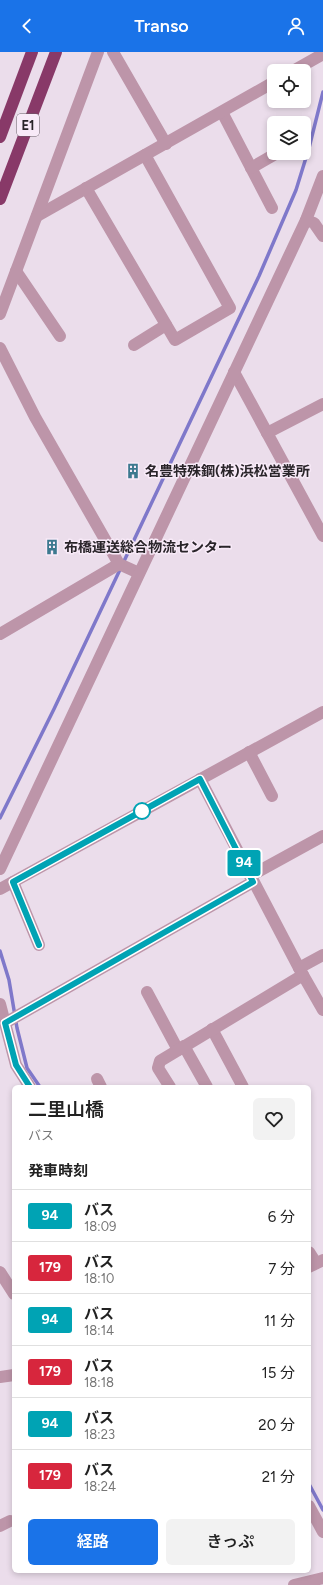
<!DOCTYPE html>
<html lang="ja">
<meta charset="utf-8">
<style>
body{margin:0;font-family:Figtree,"Noto Sans JP",sans-serif;background:#f2f2f2;color:#222;height:100vh;display:flex;flex-direction:column;font-size:15px;white-space:nowrap}
*{box-sizing:border-box;margin:0}
p{font-size:13px;color:#767676}
.icon{flex:none;width:22px;height:22px;fill:none;stroke:currentColor;stroke-width:2;stroke-linecap:round;stroke-linejoin:round}
.map{position:relative;flex:1;overflow:hidden}
.drawer{position:absolute;left:12px;top:1033px;width:299px;height:488px;display:flex;flex-direction:column;background:#fff;border-radius:6px;box-shadow:0 2px 6px #0003}
.drawer>*{flex:none}
.badge{padding:0 8px;border-radius:3px;font-size:14px;line-height:26px}
.controls{position:absolute;left:267px;top:12px;display:grid;gap:8px}
.controls a{display:grid;place-items:center;width:44px;height:44px;border-radius:6px;background:#fff;box-shadow:0 2px 6px #0003;font-size:20px}
.map>.badge{position:absolute;translate:-50% -50%;box-shadow:0 0 0 2px #fff}
h2{padding:0 16px;font-size:15px;line-height:36px}
.round{display:grid;place-items:center;flex:none;width:42px;height:42px;border-radius:6px;background:#f2f2f2}
.head{display:flex;align-items:center;justify-content:space-between;height:68px;padding:0 16px}
h1{font-size:19px;font-weight:600;line-height:30px}
.button{display:flex;gap:8px;margin-top:auto;padding:8px 16px}
.button a{flex:1;height:46px;border-radius:6px;background:#1a73e8;color:#fff;font-size:16px;font-weight:600;line-height:46px;text-align:center}
.button a+a{background:#f2f2f2;color:#222}
ul{padding:0;list-style:none}
li{display:flex;align-items:center;gap:12px;height:52px;padding:0 16px;border-top:1px solid #e0e0e0}
li div{flex:1}
li b{display:block;font-size:15px}
li em{font-style:normal}
li .badge{min-width:44px;font-weight:700;text-align:center}
header{display:flex;justify-content:space-between;align-items:center;height:52px;padding:0 16px;background:#1a73e8;color:#fff;font-size:18px;font-weight:600}
.map>svg:first-child{display:block}
.lines{fill:none;stroke-linecap:round;stroke-linejoin:round}
.stream{stroke:#7f78ca;stroke-width:3.5}
.minor{stroke:#bd95a9;stroke-width:12}
.highway{stroke:#883968;stroke-width:12}
.line-casing{stroke:#fff;stroke-width:9}
.line{stroke:#00a3b4;stroke-width:6}
.stop-dot{fill:#fff;stroke:#00a3b4;stroke-width:2}
.labels{text-anchor:middle;dominant-baseline:central;stroke-width:3;stroke-linejoin:round;paint-order:stroke}
.shield{fill:#f8eaf8;stroke:#675f67;stroke-width:1}
.shield-label{font-size:13px;font-weight:bold;fill:#292429}
.poi-label{font-size:14px;font-weight:bold;fill:#292429;stroke:#f8eaf8;text-anchor:start}
</style>
<header><svg class="icon" aria-label="back" viewBox="0 0 24 24"><path d="M15 5l-7 7 7 7"/></svg>Transo<svg class="icon" aria-label="person" viewBox="0 0 24 24"><circle cx="12" cy="8" r="4"/><path d="M4 21q1-7 8-7t8 7"/></svg></header>
<div class="map">
<svg width="323" height="1533" viewBox="0 0 323 1533">
<rect width="100%" height="100%" fill="#ebddeb"/>
<g class="lines">
<g class="stream">
<polyline points="0,766 54,657 259,224 296,138 309,96 323,40"/>
<polyline points="0,899 9,928 17,976 27,1016 40,1035"/>
<polyline points="309,1432 323,1458"/>
</g>
<g class="minor">
<polyline points="113,0 166,92"/>
<polyline points="293,19 323,2"/>
<polyline points="222,60 272,156"/>
<polyline points="251,116 277,101"/>
<polyline points="86,136 175,288 230,256 145,103"/>
<polyline points="37,164 274,30"/>
<polyline points="306,168 314,171 323,184"/>
<polyline points="16,219 60,284"/>
<polyline points="0,262 98,0"/>
<polyline points="134,293 166,273"/>
<polyline points="0,296 35,365 119,512 139,521"/>
<polyline points="234,320 323,484"/>
<polyline points="267,381 323,352"/>
<polyline points="0,582 119,512"/>
<polyline points="249,700 272,744"/>
<polyline points="200,727 299,916 323,958"/>
<polyline points="0,817 306,168 323,124"/>
<polyline points="250,824 323,784"/>
<polyline points="13,830 39,893"/>
<polyline points="0,837 323,660"/>
<polyline points="299,916 323,903"/>
<polyline points="147,940 178,998"/>
<polyline points="0,952 16,1013 30,1035"/>
<polyline points="5,971 253,830"/>
<polyline points="212,977 243,1035"/>
<polyline points="184,994 207,1035"/>
<polyline points="97,1027 101,1035"/>
<polyline points="170,1035 158,1016 160,1009 303,923"/>
<polyline points="309,1200 316,1211"/>
<polyline points="309,1215 323,1208"/>
<polyline points="0,1220 14,1242"/>
<polyline points="0,1325 14,1323"/>
<polyline points="309,1454 323,1480"/>
<polyline points="0,1474 10,1469"/>
<polyline points="294,1533 323,1526"/>
</g>
<g class="highway">
<polyline points="0,85 32,0"/>
<polyline points="0,147 56,0"/>
</g>
</g>
<g class="lines">
<g class="line-casing">
<polyline id="line" points="30,1035 16,1013 5,971 253,830 200,727 13,830 39,893"/>
</g>
<use href="#line" class="line"/>
</g>
<defs>
<g id="building-bare" transform="scale(1.2)"><path d="M-4-6H4V6H1V3H-1V6H-4ZM-2.5-4.3h1.7v1.8h-1.7ZM.8-4.3h1.7v1.8H.8ZM-2.5-1h1.7V.8h-1.7ZM.8-1h1.7V.8H.8Z" fill="#3c798f" stroke="#f8eaf8" stroke-width="2.5" paint-order="stroke"/></g>
</defs>
<g fill-rule="evenodd">
<use href="#building-bare" x="133" y="419"/>
<use href="#building-bare" x="52" y="495"/>
</g>
<circle class="stop-dot" cx="142" cy="759" r="8"/>
<g class="labels">
<rect class="shield" x="17" y="62" width="22" height="22" rx="3"/>
<g class="shield-label">
<text x="28" y="73">E1</text>
</g>
<g class="poi-label">
<text x="145" y="419">名豊特殊鋼(株)浜松営業所</text>
<text x="64" y="495">布橋運送総合物流センター</text>
</g>
</g>
</svg>
<div class="controls">
<a><svg class="icon" aria-label="locate" viewBox="0 0 24 24"><circle cx="12" cy="12" r="6"/><path d="M12 2v4M12 18v4M2 12h4M18 12h4"/></svg></a>
<a><svg class="icon" aria-label="layers" viewBox="0 0 24 24"><path d="M12 4l9 5-9 5-9-5zM3 14l9 5 9-5"/></svg></a>
</div>
<b class="badge" style="left:244px;top:811px;background:#00a3b4;color:#fff">94</b>
<section class="drawer">
<div class="head"><div><h1>二里山橋</h1><p>バス</p></div><a class="round"><svg class="icon" aria-label="heart" viewBox="0 0 24 24"><path d="M12 20l-8-8c-3-5 5-10 8-4 3-6 11-1 8 4z"/></svg></a></div>
<h2>発車時刻</h2>
<ul>
<li><span class="badge" style="background:#00a3b4;color:#fff">94</span><div><b>バス</b><p>18:09</p></div><em>6 分</em></li>
<li><span class="badge" style="background:#d7263d;color:#fff">179</span><div><b>バス</b><p>18:10</p></div><em>7 分</em></li>
<li><span class="badge" style="background:#00a3b4;color:#fff">94</span><div><b>バス</b><p>18:14</p></div><em>11 分</em></li>
<li><span class="badge" style="background:#d7263d;color:#fff">179</span><div><b>バス</b><p>18:18</p></div><em>15 分</em></li>
<li><span class="badge" style="background:#00a3b4;color:#fff">94</span><div><b>バス</b><p>18:23</p></div><em>20 分</em></li>
<li><span class="badge" style="background:#d7263d;color:#fff">179</span><div><b>バス</b><p>18:24</p></div><em>21 分</em></li>
</ul>
<div class="button"><a>経路</a><a>きっぷ</a></div>
</section>
</div>
